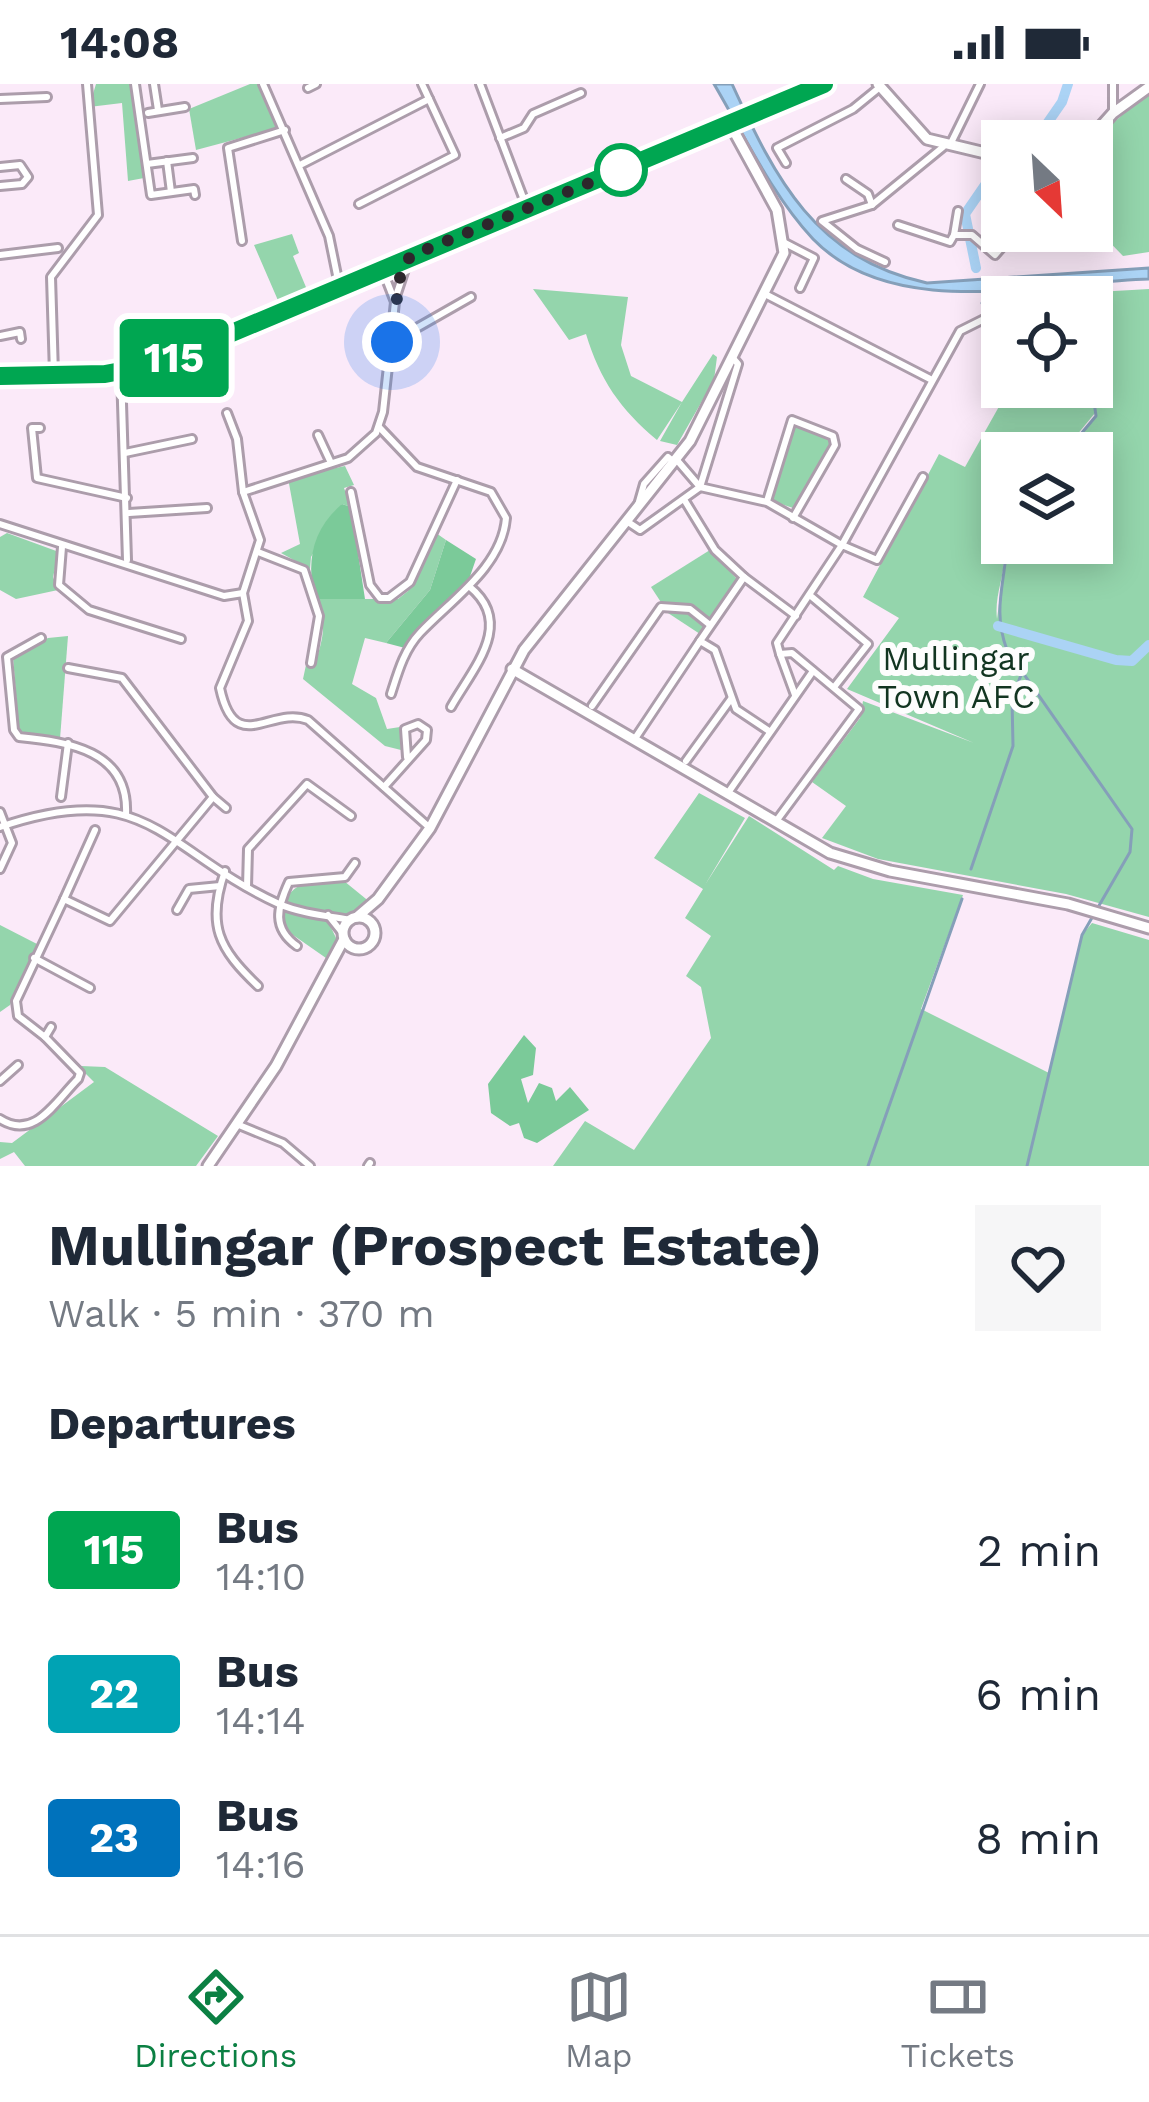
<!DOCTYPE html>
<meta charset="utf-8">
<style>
body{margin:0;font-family:"Work Sans",sans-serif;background:#f6f6f7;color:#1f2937;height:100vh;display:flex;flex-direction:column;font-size:45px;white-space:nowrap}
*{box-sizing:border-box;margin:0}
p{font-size:39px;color:#747a83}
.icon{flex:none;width:66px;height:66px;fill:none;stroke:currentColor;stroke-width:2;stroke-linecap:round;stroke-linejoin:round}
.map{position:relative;height:1082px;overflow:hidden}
.sheet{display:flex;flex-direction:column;background:#fff;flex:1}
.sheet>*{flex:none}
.badge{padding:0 24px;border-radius:9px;font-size:42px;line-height:78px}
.needle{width:78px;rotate:155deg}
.buttons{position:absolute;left:981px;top:36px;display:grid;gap:24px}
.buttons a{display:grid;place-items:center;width:132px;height:132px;border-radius:0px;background:#fff;box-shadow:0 6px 30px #0003;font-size:60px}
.you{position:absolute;width:60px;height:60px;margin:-30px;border:9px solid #fff;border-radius:50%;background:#1a73e8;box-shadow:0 0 0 18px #1a73e833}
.map>.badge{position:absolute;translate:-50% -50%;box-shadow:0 0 0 6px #fff}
h2{padding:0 48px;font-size:45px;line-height:108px}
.round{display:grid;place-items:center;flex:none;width:126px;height:126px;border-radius:0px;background:#f6f6f7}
.head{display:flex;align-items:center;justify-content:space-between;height:204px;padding:0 48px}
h1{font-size:57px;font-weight:700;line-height:90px}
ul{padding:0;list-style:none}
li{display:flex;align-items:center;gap:36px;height:144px;padding:0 48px}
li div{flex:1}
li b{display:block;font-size:45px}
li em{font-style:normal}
li .badge{min-width:132px;font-weight:700;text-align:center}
.status{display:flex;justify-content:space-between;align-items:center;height:84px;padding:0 60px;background:#fff;direction:ltr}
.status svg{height:33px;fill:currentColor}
.tab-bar{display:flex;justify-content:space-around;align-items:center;height:168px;border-top:3px solid #e0e1e3;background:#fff;font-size:33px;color:#747a83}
.tab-bar a{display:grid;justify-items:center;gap:6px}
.tab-bar .selected{color:#0b8043}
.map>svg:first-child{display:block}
.green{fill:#94d5ac;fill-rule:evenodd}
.forest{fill:#7bca99}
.water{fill:#abd3f5;stroke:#859fb9;stroke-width:3}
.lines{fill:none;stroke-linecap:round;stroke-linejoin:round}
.stream{stroke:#859fb9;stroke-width:3}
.river{stroke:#abd3f5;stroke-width:10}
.minor-casing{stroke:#ac9dab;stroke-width:12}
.tertiary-casing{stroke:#ac9dab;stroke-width:15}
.secondary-casing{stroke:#ac9dab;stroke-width:16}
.minor{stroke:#fff;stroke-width:6}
.tertiary{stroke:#fff;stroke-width:9}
.secondary{stroke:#fff;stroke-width:10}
.line-casing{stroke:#fff;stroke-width:27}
.line{stroke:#00a651;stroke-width:18}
.walk{stroke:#2d272c;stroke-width:12;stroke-dasharray:0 21.6}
.stop-dot{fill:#fff;stroke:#00a651;stroke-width:6}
.labels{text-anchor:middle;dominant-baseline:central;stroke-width:12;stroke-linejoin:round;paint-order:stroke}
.park-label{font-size:33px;fill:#123521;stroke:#fdfdfd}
</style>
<div class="status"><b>14:08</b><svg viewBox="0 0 49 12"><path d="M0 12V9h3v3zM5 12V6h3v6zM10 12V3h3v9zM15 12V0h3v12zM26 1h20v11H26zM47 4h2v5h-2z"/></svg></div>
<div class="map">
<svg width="1149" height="1082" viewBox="0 0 1149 1082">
<rect width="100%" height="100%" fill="#fbeaf9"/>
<g class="green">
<polygon points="96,0 132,0 144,94 128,97 122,19 89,23"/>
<polygon points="250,0 258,0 278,44 196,66 189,25"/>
<polygon points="1149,8 1149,168 1123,172 1092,140 1092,57"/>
<polygon points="292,150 299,169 293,172 308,208 280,221 254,161"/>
<path d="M533,205l95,8 -7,48 10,31 51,26 31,-48 4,3 -3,23 -37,65 -17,-4 22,-39 -25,38c-37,-31 -57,-60 -71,-106l-17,6z"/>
<path d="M1149,205v628l-83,-23 -188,-35 -56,-21 24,-32 -34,-24 48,-64 3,-17 111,42 -127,-54 52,-71 -36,-21 76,-143 26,13 45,-80h82v-90h-81zM1095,329v4l-30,36h27v90h-85l-10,76c-3,-25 9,-44 7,-68 -2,-28 -2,-66 -2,-98h60z"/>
<polygon points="796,338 829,354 832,362 796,425 772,417 772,412"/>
<polygon points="345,382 354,401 344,404 351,423 342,420 311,473 310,485 281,469 300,460 288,394"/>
<polygon points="7,449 59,468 53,493 58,506 16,515 0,506 0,453"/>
<path d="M436,449l10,7 -16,50 -44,53 -21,-5 -13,46 24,14 11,31 13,-2 1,23 -16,-4 -82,-67 3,-14 8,2c8,-25 15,-44 1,-68h83l10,-8z"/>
<polygon points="710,466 738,496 700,550 668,529 651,503"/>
<polygon points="68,552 60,655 19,649 13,573 48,554"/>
<polygon points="699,709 745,734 705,801 749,732 834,786 838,782 873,795 963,811 921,925 1049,989 1082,851 1092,839 1149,856 1149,1082 553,1082 585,1037 634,1066 711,954 701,903 686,892 711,852 685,834 703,805 654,774"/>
<path d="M319,795l25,2 27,22 -27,12 -20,-2 13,27 -11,18 -43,-30c-5,-29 9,-44 36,-49z"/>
<polygon points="0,841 37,860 10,921 0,928"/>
<polygon points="53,957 81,982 105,983 218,1052 196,1082 25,1082 14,1068 0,1075 0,1058 12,1059 94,998"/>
</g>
<g class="forest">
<path d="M342,420l9,3 14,92h-50c-9,-38 -3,-69 27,-95z"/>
<polygon points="446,456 476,475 467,501 405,564 386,559 430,506"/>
<polygon points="524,951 536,964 533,991 521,995 528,1019 539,999 552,1004 556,1017 570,1003 589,1026 537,1059 524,1054 519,1039 510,1042 491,1029 488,1000"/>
</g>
<path class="water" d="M714,0h18c44,96 83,174 195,199l222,-15v11c-104,3 -255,44 -336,-40 -41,-44 -69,-104 -99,-155z"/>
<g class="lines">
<g class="stream">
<polyline points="982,219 1002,224"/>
<polyline points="1065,369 1096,332 1092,303"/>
<path d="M1007,459c-2,40 -15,67 0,107l125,179 -2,23 -48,83 -55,231"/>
<polyline points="971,785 1013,662 1012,614 1023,586"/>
<polyline points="868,1082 962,815"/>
</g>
<g class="river">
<polyline points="1035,57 1062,18 1068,0"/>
<polyline points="976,184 965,130 996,85"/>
<polyline points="998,542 1116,576 1132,577 1149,561"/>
</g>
<g class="minor-casing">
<g id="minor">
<polyline points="135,0 151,111 194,105 195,111"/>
<polyline points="154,0 158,26"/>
<polyline points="263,0 329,152 339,201"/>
<polyline points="422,0 429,15"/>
<polyline points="480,0 527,124"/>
<polyline points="308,4 316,0"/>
<polyline points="0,15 47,13"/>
<polyline points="148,29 185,23"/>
<polyline points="1113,29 1113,0"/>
<polyline points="500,54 524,44 533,30 581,9"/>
<polyline points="950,61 980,0"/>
<polyline points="167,77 171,108"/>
<polyline points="786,79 777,64 853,25 880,3"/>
<polyline points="147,80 193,74"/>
<polyline points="302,80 429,15 455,71 359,120"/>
<polyline points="0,83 20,81 28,93 22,100 0,102"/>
<polyline points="846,95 868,110 872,121"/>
<polyline points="898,141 950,158 954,151 972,151 995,171 1016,147"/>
<polyline points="954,151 958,127"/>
<polyline points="242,157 228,64 285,46"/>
<polyline points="785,159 814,174 800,204"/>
<polyline points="0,171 58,164"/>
<polyline points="885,178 857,165 822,137 872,121 943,63"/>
<path d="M383,187l12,31 -12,110 -7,21 -28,25 -105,34 17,48 -17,53 5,28 -28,67c15,70 51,17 88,32l122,108"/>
<polyline points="765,210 932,296"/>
<polyline points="395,215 408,176"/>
<polyline points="0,252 20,248 21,255"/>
<polyline points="392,258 471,213"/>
<polyline points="121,288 127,476"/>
<polyline points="54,290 51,193 98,131 87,0"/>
<polyline points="227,329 237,355 243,408"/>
<path d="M379,343l38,40 74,25 15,26c-4,49 -55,82 -86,115 -16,17 -22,39 -29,61"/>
<polyline points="40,344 32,344 37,394 127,414"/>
<polyline points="318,351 331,379"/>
<polyline points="125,369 192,355"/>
<polyline points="676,375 700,403 767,418 842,461 960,247 994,230"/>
<polyline points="351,408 370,501 380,514 389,514 410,498 457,396"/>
<polyline points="685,417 715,466 744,493"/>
<polyline points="767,417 792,336 833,352 835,361 793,434"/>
<polyline points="638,421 644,400 668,373 674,378"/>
<polyline points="129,429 207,424"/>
<polyline points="628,438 640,446 700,403 738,280 732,273"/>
<polyline points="0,440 224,512 243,509"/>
<polyline points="62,463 59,501 89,526 181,555"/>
<polyline points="258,468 304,486 319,532 311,579"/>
<polyline points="812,513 868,560 835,602"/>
<path d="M41,554l-34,19 7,73 5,7c49,5 110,13 107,77"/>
<polyline points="780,570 795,611"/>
<polyline points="592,622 661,523 690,525 710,541"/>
<path d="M451,623c22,-39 64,-83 19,-120"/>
<polyline points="769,647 736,625 715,566 700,557 744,493 796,532"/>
<polyline points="636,653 700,557"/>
<polyline points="686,677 731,615"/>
<polyline points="384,703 426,656 427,646 418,640 405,645 407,673"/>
<polyline points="730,706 813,587"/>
<polyline points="61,713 68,659"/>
<polyline points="213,713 226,724"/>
<polyline points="0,728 12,759 0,785"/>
<polyline points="777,736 859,625 792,569 780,570 777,559 842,461 877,476 923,393"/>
<path d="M0,743c149,-51 163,24 279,77 20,9 49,12 72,16"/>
<path d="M225,787c-19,54 -6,78 33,115"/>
<polyline points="247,803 248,765 307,700 351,732"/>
<polyline points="64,815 95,746"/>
<polyline points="177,826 189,805 220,802"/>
<polyline points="328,831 344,851"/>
<path d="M297,862c-25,-18 -20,-38 -8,-64l56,-5 10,-14"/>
<polyline points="34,874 90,904"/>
<polyline points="51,943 45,953 18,932 16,917 64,815 110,837 213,713 122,594 68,584"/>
<polyline points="0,997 18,981"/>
<path d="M0,1035c34,22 55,-17 78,-40l2,-6 -35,-36"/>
<polyline points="239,1041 283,1059 310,1082"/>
<polyline points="368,1082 370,1079"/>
</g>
</g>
<g class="tertiary-casing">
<g id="tertiary">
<polyline points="878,0 927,55 1002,73"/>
<polyline points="1088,57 1113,29 1149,3"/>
<polyline points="512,585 830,769 890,787 1068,820 1149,844"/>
<polyline points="357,833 378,815 430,744 524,566 690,357 784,169 777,126 730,40"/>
<circle cx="359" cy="849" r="16"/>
<polyline points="208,1082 276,982 344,855"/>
</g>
</g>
<g class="secondary-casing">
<polyline id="secondary" points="0,292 105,290 157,280 824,0"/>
</g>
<use href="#minor" class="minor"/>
<use href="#tertiary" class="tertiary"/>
<use href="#secondary" class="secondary"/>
</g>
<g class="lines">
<g class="line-casing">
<polyline id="line" points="0,292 105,290 158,280 824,0"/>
</g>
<use href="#line" class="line"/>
<polyline class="walk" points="392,258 399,196 410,172 621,86"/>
</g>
<circle class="stop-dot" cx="621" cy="86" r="24"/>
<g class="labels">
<g class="park-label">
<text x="956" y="574">Mullingar<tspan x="956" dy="38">Town AFC</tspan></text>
</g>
</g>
</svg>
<div class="buttons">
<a><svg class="needle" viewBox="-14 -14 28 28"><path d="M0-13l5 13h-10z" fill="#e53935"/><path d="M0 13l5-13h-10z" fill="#747a83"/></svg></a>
<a><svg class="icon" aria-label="locate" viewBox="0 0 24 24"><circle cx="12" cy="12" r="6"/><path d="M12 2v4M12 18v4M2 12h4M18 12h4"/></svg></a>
<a><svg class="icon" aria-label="layers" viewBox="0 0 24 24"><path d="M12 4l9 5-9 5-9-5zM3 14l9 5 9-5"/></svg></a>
</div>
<div class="you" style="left:392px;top:258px"></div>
<b class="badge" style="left:174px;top:274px;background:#00a651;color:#fff">115</b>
</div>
<section class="sheet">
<div class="head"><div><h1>Mullingar (Prospect Estate)</h1><p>Walk · 5 min · 370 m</p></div><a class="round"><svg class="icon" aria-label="heart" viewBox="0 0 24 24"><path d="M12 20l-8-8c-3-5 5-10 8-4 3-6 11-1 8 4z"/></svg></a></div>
<h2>Departures</h2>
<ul>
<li><span class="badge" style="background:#00a651;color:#fff">115</span><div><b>Bus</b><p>14:10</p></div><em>2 min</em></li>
<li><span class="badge" style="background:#00a3b4;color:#fff">22</span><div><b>Bus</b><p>14:14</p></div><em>6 min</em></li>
<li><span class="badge" style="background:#0072bc;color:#fff">23</span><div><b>Bus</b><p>14:16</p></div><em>8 min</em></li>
</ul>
</section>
<nav class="tab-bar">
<a class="selected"><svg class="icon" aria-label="directions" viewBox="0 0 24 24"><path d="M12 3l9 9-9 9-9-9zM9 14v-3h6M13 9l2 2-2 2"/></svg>Directions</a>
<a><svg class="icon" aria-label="map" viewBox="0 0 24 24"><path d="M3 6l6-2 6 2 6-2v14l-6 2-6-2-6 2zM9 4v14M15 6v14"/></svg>Map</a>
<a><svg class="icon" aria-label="tickets" viewBox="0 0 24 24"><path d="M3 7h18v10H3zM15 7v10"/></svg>Tickets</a>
</nav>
